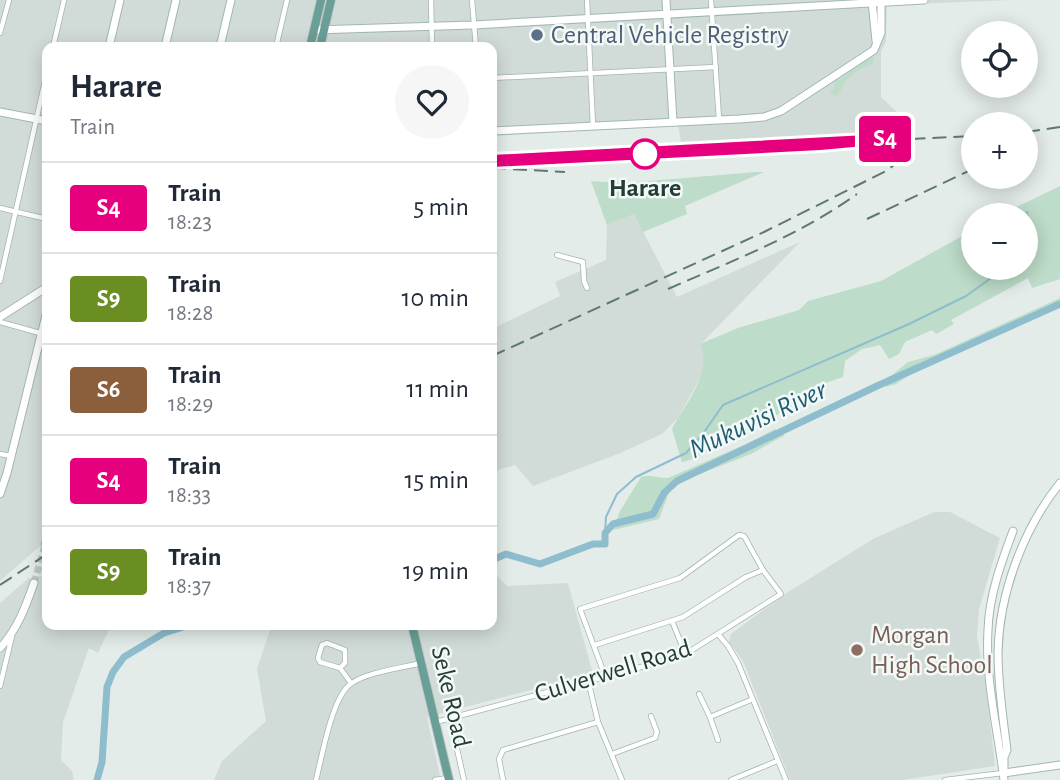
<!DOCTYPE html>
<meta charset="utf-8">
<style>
body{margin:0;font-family:"Alegreya Sans",sans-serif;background:#f6f6f7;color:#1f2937;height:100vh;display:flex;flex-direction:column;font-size:26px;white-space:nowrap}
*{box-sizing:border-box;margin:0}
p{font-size:23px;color:#747a83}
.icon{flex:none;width:38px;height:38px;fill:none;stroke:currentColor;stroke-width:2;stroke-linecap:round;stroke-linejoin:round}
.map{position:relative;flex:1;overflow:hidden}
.side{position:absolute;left:42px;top:42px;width:455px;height:588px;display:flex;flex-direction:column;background:#fff;border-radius:14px;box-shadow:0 4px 18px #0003}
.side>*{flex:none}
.badge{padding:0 14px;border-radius:5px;font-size:24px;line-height:46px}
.tools{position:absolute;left:961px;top:21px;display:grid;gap:14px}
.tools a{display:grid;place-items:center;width:77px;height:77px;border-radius:50%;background:#fff;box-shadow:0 4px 18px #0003;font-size:35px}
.map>.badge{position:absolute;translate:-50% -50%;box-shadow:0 0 0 4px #fff}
.round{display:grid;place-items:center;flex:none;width:74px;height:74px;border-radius:37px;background:#f6f6f7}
.headline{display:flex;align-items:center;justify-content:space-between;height:119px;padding:0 28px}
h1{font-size:33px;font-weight:700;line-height:52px}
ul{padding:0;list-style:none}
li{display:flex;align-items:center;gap:21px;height:91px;padding:0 28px;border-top:2px solid #e0e1e3}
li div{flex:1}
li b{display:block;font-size:26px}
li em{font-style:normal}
li .badge{min-width:77px;font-weight:700;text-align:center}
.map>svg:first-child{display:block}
.built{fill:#d1dcd8}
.green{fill:#bddcc9}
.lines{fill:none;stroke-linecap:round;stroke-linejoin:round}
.stream{stroke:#8ebdce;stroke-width:2}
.river{stroke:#8ebdce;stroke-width:7}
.secondary-tunnel{stroke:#bdc9c6;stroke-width:7;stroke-dasharray:7 3.5;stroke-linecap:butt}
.street-casing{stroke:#a6b4b0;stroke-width:6}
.secondary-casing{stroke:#a2b7b2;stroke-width:9}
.primary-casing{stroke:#c2c8c7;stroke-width:10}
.street{stroke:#fff;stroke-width:4.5}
.secondary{stroke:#fff;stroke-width:7}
.primary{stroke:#6a9f97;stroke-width:8}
.rail{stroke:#5e7874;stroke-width:2;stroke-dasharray:14 7;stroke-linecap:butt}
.line-casing{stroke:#fff;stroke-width:16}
.line{stroke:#e6007e;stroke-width:10}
.service-dot{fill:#5c6f8a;stroke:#f3f9f7;stroke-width:2.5}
.stop-dot{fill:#fff;stroke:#e6007e;stroke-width:3.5}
.education-dot{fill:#8d6e63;stroke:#f3f9f7;stroke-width:2.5}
.labels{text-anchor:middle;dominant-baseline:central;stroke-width:5;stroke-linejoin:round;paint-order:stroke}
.service-label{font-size:26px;fill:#4e5e75;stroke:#f3f9f7;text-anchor:start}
.stop-label{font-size:26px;font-weight:bold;fill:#243c38;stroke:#f3f9f7}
.education-label{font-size:26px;fill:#785e54;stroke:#f3f9f7;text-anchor:start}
.street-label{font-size:26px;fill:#243c38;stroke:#f3f9f7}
.water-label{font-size:28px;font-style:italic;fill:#215e75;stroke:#f3f9f7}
</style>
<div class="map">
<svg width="1060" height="780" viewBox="0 0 1060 780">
<rect width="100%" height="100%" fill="#e3ece9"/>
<g class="built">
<polygon points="0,0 1012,0 887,5 886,41 881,52 881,97 897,112 899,131 681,142 678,125 492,136 492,47 47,47 47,540 0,581"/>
<polygon points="634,214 677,297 800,242 701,344 704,353 704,371 678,418 662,434 618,454 533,486 515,465 492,472 492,329 560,296 555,282 606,260 607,225"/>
<polygon points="934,512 950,512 1000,538 979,609 977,636 986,686 995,766 903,780 790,780 743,661 729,642 731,634 785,594 873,539"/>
<polygon points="492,571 507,586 568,583 593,674 427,717 441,780 214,780 222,761 266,721 257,669 271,627 285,630 287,625 492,625"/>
<polygon points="47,575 47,625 111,625 98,653 89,648 63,722 61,760 72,771 74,780 0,780 0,603 29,578"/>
</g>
<g class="green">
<path d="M873,57l1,3 -2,4c-7,2 -22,11 -26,17 -5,5 -4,10 -10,15l-6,-3 4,-4 1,-9h4l28,-21z"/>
<polygon points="756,172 764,172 685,206 687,214 643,232 634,214 607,225 591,181 625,183"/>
<path d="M1060,186v93l-28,9 -4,-10 -77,42 3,4 -18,10 -4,-4 -27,12 -6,12 -10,5 -9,-14 -18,4 -17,12 -2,16 -38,13 -19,20 -93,49 -11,3 -10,-33c13,-25 41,-56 28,-85l38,-16 61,-18 9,-9 73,-20 92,-51v38h53v-53h-26z"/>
<polygon points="1060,298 1060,308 911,374 896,384 886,387 886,378 892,375 908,362 934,355"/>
<path d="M775,429l10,6 -34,19 -79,31 -13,34 -46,11 7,-19 21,-34c8,-3 17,1 27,1l76,-33z"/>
</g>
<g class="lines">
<g class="stream">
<polyline points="1026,250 1029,247 1030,229 1027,212"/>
<polyline points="605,533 606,517 617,494 636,477 686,453 702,435 723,405 909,324 966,296 1005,268"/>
</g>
<g class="river">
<polyline points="492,560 506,554 540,564 593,544 605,544 605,533 613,524 653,514 664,493 677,481 877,386 1060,304"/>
<polyline points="97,780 102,762 107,687 113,672 124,657 164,633 190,625"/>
</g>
<polyline class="secondary-tunnel" points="34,583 45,546"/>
<g class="street-casing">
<g id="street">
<polyline points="431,0 432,47"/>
<polyline points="472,0 476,47"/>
<polyline points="587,0 593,126"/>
<polyline points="711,0 719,119"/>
<polyline points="0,33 9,0"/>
<polyline points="53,47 64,0"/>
<polyline points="276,47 287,0"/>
<polyline points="492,78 716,67"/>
<polyline points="0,208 47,219"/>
<polyline points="557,255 583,262 584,281 587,288"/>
<polyline points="0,281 47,72"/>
<polyline points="0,322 47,335"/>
<polyline points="0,454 11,456"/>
<polyline points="672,621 685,653"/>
<polyline points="718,634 728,646 738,663 786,780"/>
<polyline points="340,668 320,662 318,658 322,645 327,643 345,650 345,663 340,668 351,683"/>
<polyline points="605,676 580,609 680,578 739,535 744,536 763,570"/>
<polyline points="588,680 598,722 622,780"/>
<polyline points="0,686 12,636"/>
<polyline points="699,694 710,717 718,740"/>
<polyline points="710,717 753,699"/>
<polyline points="450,718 464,780"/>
<polyline points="436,722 671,659 692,650 781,594 763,570 746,577 683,617 595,645"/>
<polyline points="612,754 655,738 657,732 651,716"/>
<path d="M316,780c6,-23 16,-85 36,-97 16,-11 50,-15 69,-20"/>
<polyline points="435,780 448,778"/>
<polyline points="503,780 499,759 503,750 598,722"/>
<polyline points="731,780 777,761"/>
<polyline points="945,780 1003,773"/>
</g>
</g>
<g class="secondary-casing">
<g id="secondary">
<polyline points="666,0 673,122"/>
<polyline points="872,1 876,41"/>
<polyline points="314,30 473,25 924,0"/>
<polyline points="109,47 120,0"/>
<polyline points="165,47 176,0"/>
<polyline points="220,47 231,0"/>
<polyline points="0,112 47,121"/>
<polyline points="492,131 739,119 764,117 781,111 874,50 881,33 881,0"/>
<polyline points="0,317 47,287"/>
<polyline points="0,494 7,473 47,311"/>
<polyline points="45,546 47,538"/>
<path d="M0,648c17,-18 26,-42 34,-65"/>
<path d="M1004,773v-16l3,-7c-4,-32 -9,-64 -9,-97 1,-59 25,-124 62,-170"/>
<polyline points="1004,773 1060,765"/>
<path d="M1004,780c-6,-49 -19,-100 -16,-150 1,-34 13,-67 25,-99"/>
</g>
</g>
<g class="primary-casing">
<g id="primary">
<polyline points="310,47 321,0"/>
<polyline points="320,47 331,0"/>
<polyline points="412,625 449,780"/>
</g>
</g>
<use href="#street" class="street"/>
<use href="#secondary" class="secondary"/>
<use href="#primary" class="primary"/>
<g class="rail">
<polyline points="1026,132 1060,127"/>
<polyline points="492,160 973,136"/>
<polyline points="492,168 565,172"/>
<polyline points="867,219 973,169"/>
<path d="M668,289c64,-28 132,-54 189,-95"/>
<polyline points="492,356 764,232 886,171 898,162"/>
<polyline points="0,585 47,554"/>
</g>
</g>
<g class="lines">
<g class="line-casing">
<polyline id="line" points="492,160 886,139 820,145 492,162"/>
</g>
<use href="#line" class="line"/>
</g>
<circle class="service-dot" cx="537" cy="35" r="7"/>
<circle class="stop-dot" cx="645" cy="154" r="14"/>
<circle class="education-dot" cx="857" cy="650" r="7"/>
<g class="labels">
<g class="service-label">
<text x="551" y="35">Central Vehicle Registry</text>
</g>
<g class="stop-label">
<text x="645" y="188">Harare</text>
</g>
<g class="education-label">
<text x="871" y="635">Morgan<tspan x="871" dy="30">High School</tspan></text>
</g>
<g class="street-label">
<text transform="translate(613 671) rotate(-17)">Culverwell Road</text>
<text transform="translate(451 697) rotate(77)">Seke Road</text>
</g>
<g class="water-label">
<text transform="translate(758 420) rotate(-25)">Mukuvisi River</text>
</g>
</g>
</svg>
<div class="tools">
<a><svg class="icon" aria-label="locate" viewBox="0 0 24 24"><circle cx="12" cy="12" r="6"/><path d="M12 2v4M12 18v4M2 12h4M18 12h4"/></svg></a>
<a>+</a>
<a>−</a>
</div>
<b class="badge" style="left:885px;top:139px;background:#e6007e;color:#fff">S4</b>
<section class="side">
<div class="headline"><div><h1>Harare</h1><p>Train</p></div><a class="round"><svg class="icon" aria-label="heart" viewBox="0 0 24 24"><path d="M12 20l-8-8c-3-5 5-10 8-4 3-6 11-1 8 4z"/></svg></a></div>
<ul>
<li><span class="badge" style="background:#e6007e;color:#fff">S4</span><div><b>Train</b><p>18:23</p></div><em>5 min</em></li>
<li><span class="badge" style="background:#6b8e23;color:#fff">S9</span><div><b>Train</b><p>18:28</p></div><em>10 min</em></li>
<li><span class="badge" style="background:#8b5e3c;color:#fff">S6</span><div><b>Train</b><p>18:29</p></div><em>11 min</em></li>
<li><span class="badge" style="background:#e6007e;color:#fff">S4</span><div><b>Train</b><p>18:33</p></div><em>15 min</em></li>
<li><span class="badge" style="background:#6b8e23;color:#fff">S9</span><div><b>Train</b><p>18:37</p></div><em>19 min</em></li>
</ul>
</section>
</div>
